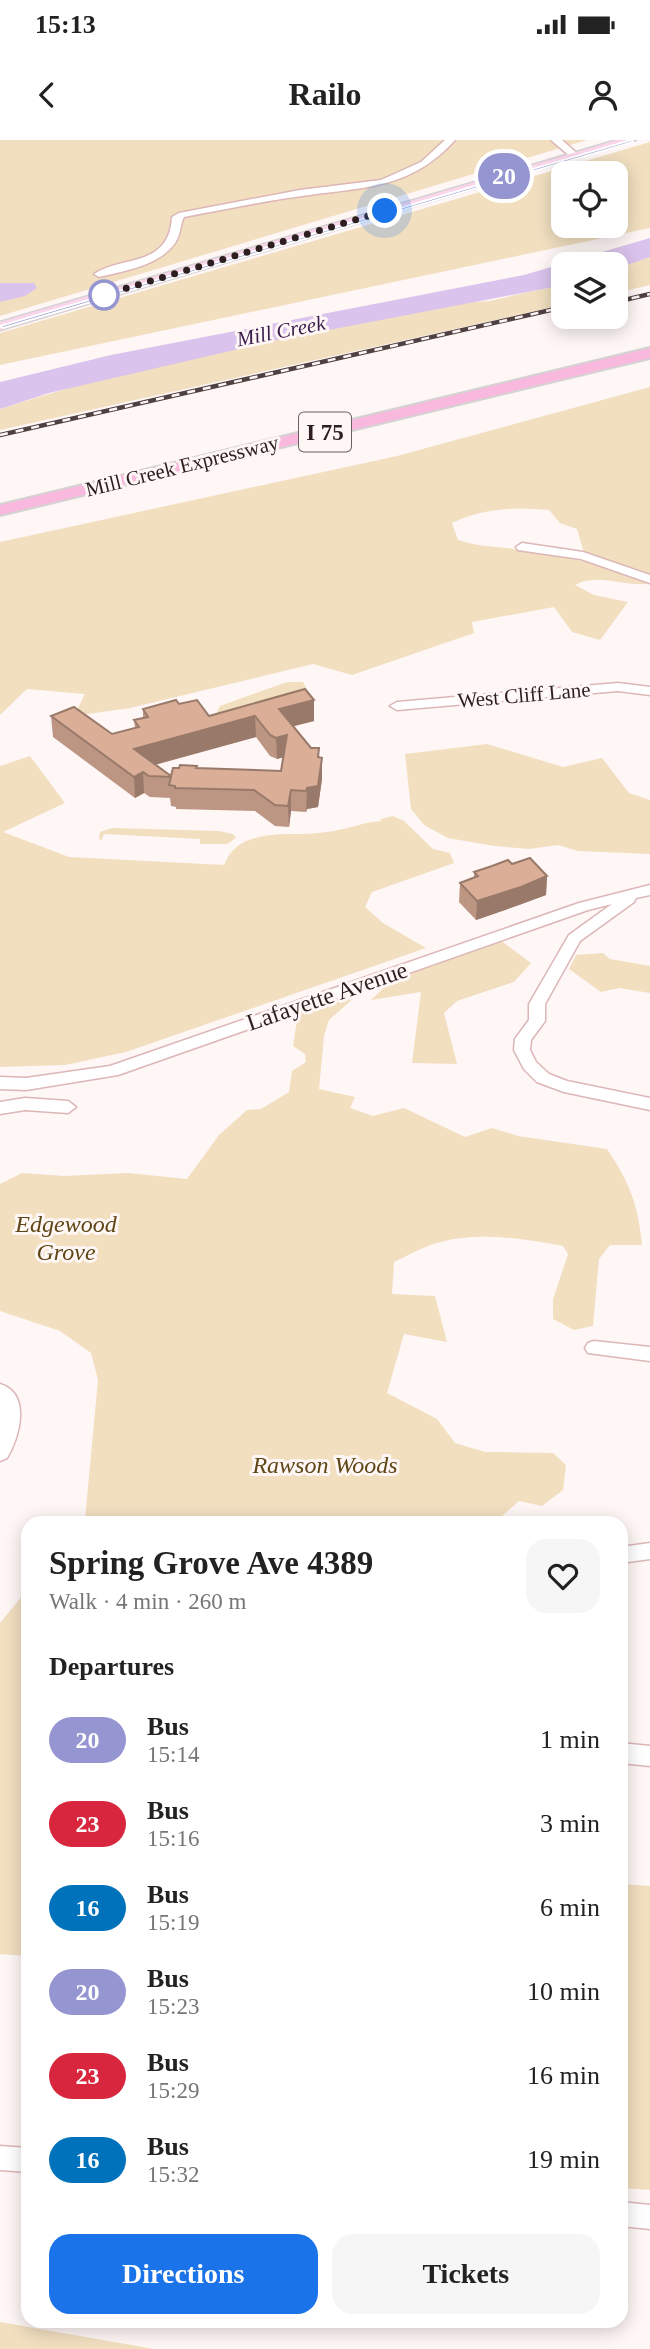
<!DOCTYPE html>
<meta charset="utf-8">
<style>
body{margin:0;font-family:Georgia,serif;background:#f6f6f6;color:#222;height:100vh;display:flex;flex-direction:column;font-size:26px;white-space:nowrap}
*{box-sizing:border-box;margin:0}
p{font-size:23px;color:#767676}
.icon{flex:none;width:38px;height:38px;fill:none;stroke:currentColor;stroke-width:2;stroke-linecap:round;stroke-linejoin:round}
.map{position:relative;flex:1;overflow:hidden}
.side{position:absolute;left:21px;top:1376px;width:607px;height:812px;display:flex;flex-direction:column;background:#fff;border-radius:21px;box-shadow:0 4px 18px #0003}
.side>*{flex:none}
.badge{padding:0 14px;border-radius:23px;font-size:24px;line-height:46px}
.controls{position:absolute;left:551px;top:21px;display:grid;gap:14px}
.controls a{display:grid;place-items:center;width:77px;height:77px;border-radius:14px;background:#fff;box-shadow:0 4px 18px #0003;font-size:35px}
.you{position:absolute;width:35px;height:35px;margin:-18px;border:5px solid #fff;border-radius:50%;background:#1a73e8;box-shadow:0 0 0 10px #1a73e833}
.map>.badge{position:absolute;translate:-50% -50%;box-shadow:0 0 0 4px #fff}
h2{padding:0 28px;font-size:26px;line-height:63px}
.round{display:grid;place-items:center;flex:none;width:74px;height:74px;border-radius:21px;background:#f6f6f6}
.head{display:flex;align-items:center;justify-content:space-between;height:119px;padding:0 28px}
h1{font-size:33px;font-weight:800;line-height:52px}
.action{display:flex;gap:14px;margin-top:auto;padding:14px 28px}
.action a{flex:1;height:80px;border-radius:21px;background:#1a73e8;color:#fff;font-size:28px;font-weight:800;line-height:80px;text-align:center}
.action a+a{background:#f6f6f6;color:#222}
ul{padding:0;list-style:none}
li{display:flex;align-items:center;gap:21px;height:84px;padding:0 28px}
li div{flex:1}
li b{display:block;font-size:26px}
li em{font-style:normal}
li .badge{min-width:77px;font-weight:700;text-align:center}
.status{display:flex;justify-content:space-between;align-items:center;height:49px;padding:0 35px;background:#fff;direction:ltr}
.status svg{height:19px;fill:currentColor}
header{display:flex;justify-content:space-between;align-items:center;height:91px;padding:0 28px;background:#fff;font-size:32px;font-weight:800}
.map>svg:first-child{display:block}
.green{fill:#f2dfc0;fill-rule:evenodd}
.water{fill:#dac3ec}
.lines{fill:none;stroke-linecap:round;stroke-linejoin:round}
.minor-casing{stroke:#ddb6b7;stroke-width:3}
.major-casing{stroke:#d5d2d2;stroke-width:3}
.highway-casing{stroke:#d5d2d2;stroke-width:4}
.minor{fill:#fff;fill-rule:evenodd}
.major{fill:#fbd5ec;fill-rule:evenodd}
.highway{fill:#f9b9df;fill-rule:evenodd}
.rail-casing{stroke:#4f4142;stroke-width:4.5}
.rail{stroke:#fff6f6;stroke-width:2.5;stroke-dasharray:8;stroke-linecap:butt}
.wall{fill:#bc9683;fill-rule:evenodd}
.shaded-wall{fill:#997a6a}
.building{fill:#dbae98;stroke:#997a6a;stroke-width:2;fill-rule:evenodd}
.line{fill:#9595d1;stroke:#fff;stroke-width:2}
.walk{stroke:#2d1e1f;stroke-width:7;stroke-dasharray:0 12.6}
.stop-dot{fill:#fff;stroke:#9595d1;stroke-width:3.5}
.labels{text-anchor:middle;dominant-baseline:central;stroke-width:6;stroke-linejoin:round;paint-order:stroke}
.far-water-label{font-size:21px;font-style:italic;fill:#391b4c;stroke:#fff6f6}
.far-street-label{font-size:21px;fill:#2d1e1f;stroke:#fff6f6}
.shield{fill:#fff6f6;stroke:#6c5f60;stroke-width:2}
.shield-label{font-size:23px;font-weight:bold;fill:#2d1e1f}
.street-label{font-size:24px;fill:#2d1e1f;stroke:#fff6f6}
.park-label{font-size:24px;font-style:italic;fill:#5f4615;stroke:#fff6f6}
</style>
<div class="status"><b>15:13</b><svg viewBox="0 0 49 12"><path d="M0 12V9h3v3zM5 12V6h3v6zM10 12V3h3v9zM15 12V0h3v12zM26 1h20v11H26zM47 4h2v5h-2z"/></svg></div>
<header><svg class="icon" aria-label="back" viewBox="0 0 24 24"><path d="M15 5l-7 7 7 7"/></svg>Railo<svg class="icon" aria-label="person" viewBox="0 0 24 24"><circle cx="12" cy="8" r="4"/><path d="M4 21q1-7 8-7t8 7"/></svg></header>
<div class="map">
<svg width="650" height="2209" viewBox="0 0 650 2209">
<rect width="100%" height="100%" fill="#fff6f6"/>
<g class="green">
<polygon points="0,0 587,0 0,176"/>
<path d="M650,2v86l-650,137v-32zM564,33h52v53h-52z"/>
<polygon points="650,117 650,145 616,153 616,129"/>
<path d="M563,144v21l-563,125v-21c153,-50 314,-77 471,-107l19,-1z"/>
<path d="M650,247v188l-65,-19 -8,-27 -17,-6 -11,-13c-32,-3 -68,-2 -97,13l6,17c24,8 50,7 75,11 40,6 76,17 114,30l-1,3c-24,2 -49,-11 -71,1l19,10 34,7 -28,38 -28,-8 -18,-25 -82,15 2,11 -122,42 -39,-11 -183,44 -56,8 11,-22 -58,-5 -27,26v-173l397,-86z"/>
<polygon points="287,542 303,542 306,548 302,552 219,574 217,572 220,566"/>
<polygon points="487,604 563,627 602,618 629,653 650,660 650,714 578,711 558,705 529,709 494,706 448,698 424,685 411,669 405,614"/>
<path d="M30,616l35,47 -62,29 66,25 155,8c15,-41 69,-27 103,-33 18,-2 36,-10 54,-11v-2l12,-3 11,5 29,28 17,4 4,10 -82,29 -7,15 18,16 43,25 -300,104 -61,13 -65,2v-301z"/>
<polygon points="112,688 219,691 233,694 236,698 227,704 200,704 200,699 104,694 101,701 99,698 100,692"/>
<polygon points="500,800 531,823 514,842 457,861 444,873 457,924 412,923 421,852 371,860 391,841"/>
<polygon points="603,813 610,819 650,826 650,853 619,848 601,852 569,829 576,815"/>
<path d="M344,854l11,3 -26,23 -5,16 -5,53 36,8 -5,11 23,8 31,-8 61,29 27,-9 26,8 89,13c23,34 31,56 35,96h-32l-11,14 -6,67 -19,4 -21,-11v-19l15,-46 -5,-8c-42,-8 -93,-16 -135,0 -11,4 -23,11 -34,16l-2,32 43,2 12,46 -43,-8 -17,59 50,26 18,24 30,9 68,1 13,12 -3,25 -21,16 -23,-5 -24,21h-412l2,-3 13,-139 -7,-27 -31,-22 -60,-20v-127l22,-11 42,3 64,-3 59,6 32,-44 28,-25 14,-1 28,-17 3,-21 14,-9 -1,-8 -12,-8 5,-33z"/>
<polygon points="28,1449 28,1816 0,1814 0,1483"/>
<polygon points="621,1744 650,1746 650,2050 621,2048"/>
<polygon points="0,2182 154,2209 0,2209"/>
</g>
<g class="water">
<polygon points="650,98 650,117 616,129 616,124 564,124 563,144 548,148 277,200 49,253 0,269 0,242 111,215 524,135"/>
<polygon points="0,143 34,143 37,148 25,156 0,162"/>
</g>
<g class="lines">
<g class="minor-casing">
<g id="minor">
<path d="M445,0h10c-45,50 -92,47 -153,56 -39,5 -79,14 -118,21 -4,7 -3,18 -9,26 -16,23 -51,28 -76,34l-5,-3c29,-19 75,-6 78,-57l7,-4 121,-23 81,-10 40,-18z"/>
<polygon points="551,0 562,0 580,16 572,18"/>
<polygon points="522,403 583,412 650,435 650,443 581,419 518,410 516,407"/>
<polygon points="618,543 650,547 650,555 618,551 397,570 390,566 397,562"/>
<polygon points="650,745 650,755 636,758 634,762 580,801 545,864 545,881 531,900 530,910 536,922 549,934 567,941 650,958 650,970 564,952 537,942 524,929 514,910 515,899 529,880 529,864 569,795 612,764 588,770 118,935 26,950 0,949 0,937 26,938 110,926 579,763"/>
<polygon points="25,958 68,961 76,967 68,973 25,970 0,974 0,962"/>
<polygon points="594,1201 650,1207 650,1221 588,1213 585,1208 588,1203"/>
<path d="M0,1244c32,10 19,54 7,74l-7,3z"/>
<polygon points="650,1403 650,1419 621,1423 621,1407"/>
<polygon points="621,1603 650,1606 650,1626 621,1623"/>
<polygon points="0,2006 28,2008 28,2032 0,2030"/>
<polygon points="621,2062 650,2065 650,2089 621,2086"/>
</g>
</g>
<g class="major-casing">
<polygon id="major" points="617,0 636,0 0,190 0,182"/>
</g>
<g class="highway-casing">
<polygon id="highway" points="650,208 650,218 0,375 0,365"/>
</g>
<use href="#minor" class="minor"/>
<use href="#major" class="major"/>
<use href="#highway" class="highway"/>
<g class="rail-casing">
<g id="rail">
<polyline points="616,162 650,154"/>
<polyline points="0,295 564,167"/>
</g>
</g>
<use href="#rail" class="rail"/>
</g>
<g class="wall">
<path d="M314,560v21l-21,5 26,31 3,1v21l-4,28 -11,2 -1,3 -15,-1 -2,16 -14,-1 -20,-15 -79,-2v-2l-5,-1 -1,-8 -20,-1 -6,-4 -9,5 -82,-61 -2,-21 61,18 23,-6 -1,-8 9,-2v-9l36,-5 30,12zM256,597l14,19 7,3 6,-2 -2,14 -84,-3 -26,8 -16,-11z"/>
<polygon points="474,732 547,736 546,755 519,765 476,780 459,762 460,743 474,738"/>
</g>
<g class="shaded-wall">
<polygon points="314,560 314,581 279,590 279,569"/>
<polygon points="255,576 256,597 135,630 134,609"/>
<polygon points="287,595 288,616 277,619 276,598"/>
<polygon points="322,618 322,639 318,667 307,669 306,672 307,648"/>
<polygon points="143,632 144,653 135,658 134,637"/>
<polygon points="291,650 291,671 289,687 288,666"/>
<polygon points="547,736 546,755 519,765 476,780 477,761"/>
</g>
<g class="building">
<path d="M305,549l9,11 -35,9 32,39h8l-1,9 4,1 -4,28 -11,2 -1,3 -15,-1 -3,16 -13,-1 -21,-15 -79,-2v-2l-6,-1 2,-8 -22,-1 -6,-4 -9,5 -83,-61 23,-9 38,27 27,-7 -5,-7 14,-3 -5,-8 33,-9 3,4 18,-4 12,16zM255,576l15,19 6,3 11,-3 -6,36 -85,-3 1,-2 -17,-1 -1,3h-6l-2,8 -37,-27z"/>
<polygon points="530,718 547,736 521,747 477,761 460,743 478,736 474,732 492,726 508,720 512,724"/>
</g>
<polygon class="line" points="631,0 633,2 3,188 0,186"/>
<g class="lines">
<polyline class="walk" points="104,155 97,157 385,71"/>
</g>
<circle class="stop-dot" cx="104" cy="155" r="14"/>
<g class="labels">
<g class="far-water-label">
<text transform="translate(281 191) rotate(-11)">Mill Creek</text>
</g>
<g class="far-street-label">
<text transform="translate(182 326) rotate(-14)">Mill Creek Expressway</text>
<text transform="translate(524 555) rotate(-5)">West Cliff Lane</text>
</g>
<rect class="shield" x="299" y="272.5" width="52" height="39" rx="5"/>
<g class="shield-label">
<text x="325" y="292">I 75</text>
</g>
<g class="street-label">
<text transform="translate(327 856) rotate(-19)">Lafayette Avenue</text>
</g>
<g class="park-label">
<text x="66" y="1084">Edgewood<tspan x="66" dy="28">Grove</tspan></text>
<text x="325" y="1325">Rawson Woods</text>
</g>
</g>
</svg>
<div class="controls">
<a><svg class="icon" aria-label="locate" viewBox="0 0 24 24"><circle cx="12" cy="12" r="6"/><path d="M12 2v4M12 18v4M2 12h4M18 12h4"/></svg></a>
<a><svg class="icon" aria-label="layers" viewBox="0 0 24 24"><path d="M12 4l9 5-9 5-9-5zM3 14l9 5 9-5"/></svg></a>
</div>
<div class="you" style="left:385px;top:71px"></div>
<b class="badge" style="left:504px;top:36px;background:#9595d1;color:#fff">20</b>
<section class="side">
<div class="head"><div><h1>Spring Grove Ave 4389</h1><p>Walk · 4 min · 260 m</p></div><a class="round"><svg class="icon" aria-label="heart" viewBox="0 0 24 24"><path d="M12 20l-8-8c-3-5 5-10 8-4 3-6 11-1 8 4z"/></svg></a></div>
<h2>Departures</h2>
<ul>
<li><span class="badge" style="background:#9595d1;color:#fff">20</span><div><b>Bus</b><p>15:14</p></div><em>1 min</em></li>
<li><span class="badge" style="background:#d7263d;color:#fff">23</span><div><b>Bus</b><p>15:16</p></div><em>3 min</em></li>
<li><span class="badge" style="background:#0072bc;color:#fff">16</span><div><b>Bus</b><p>15:19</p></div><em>6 min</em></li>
<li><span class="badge" style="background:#9595d1;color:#fff">20</span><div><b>Bus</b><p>15:23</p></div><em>10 min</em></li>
<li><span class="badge" style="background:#d7263d;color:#fff">23</span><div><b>Bus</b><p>15:29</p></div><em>16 min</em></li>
<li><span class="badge" style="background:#0072bc;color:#fff">16</span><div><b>Bus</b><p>15:32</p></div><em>19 min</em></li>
</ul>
<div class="action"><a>Directions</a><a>Tickets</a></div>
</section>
</div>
